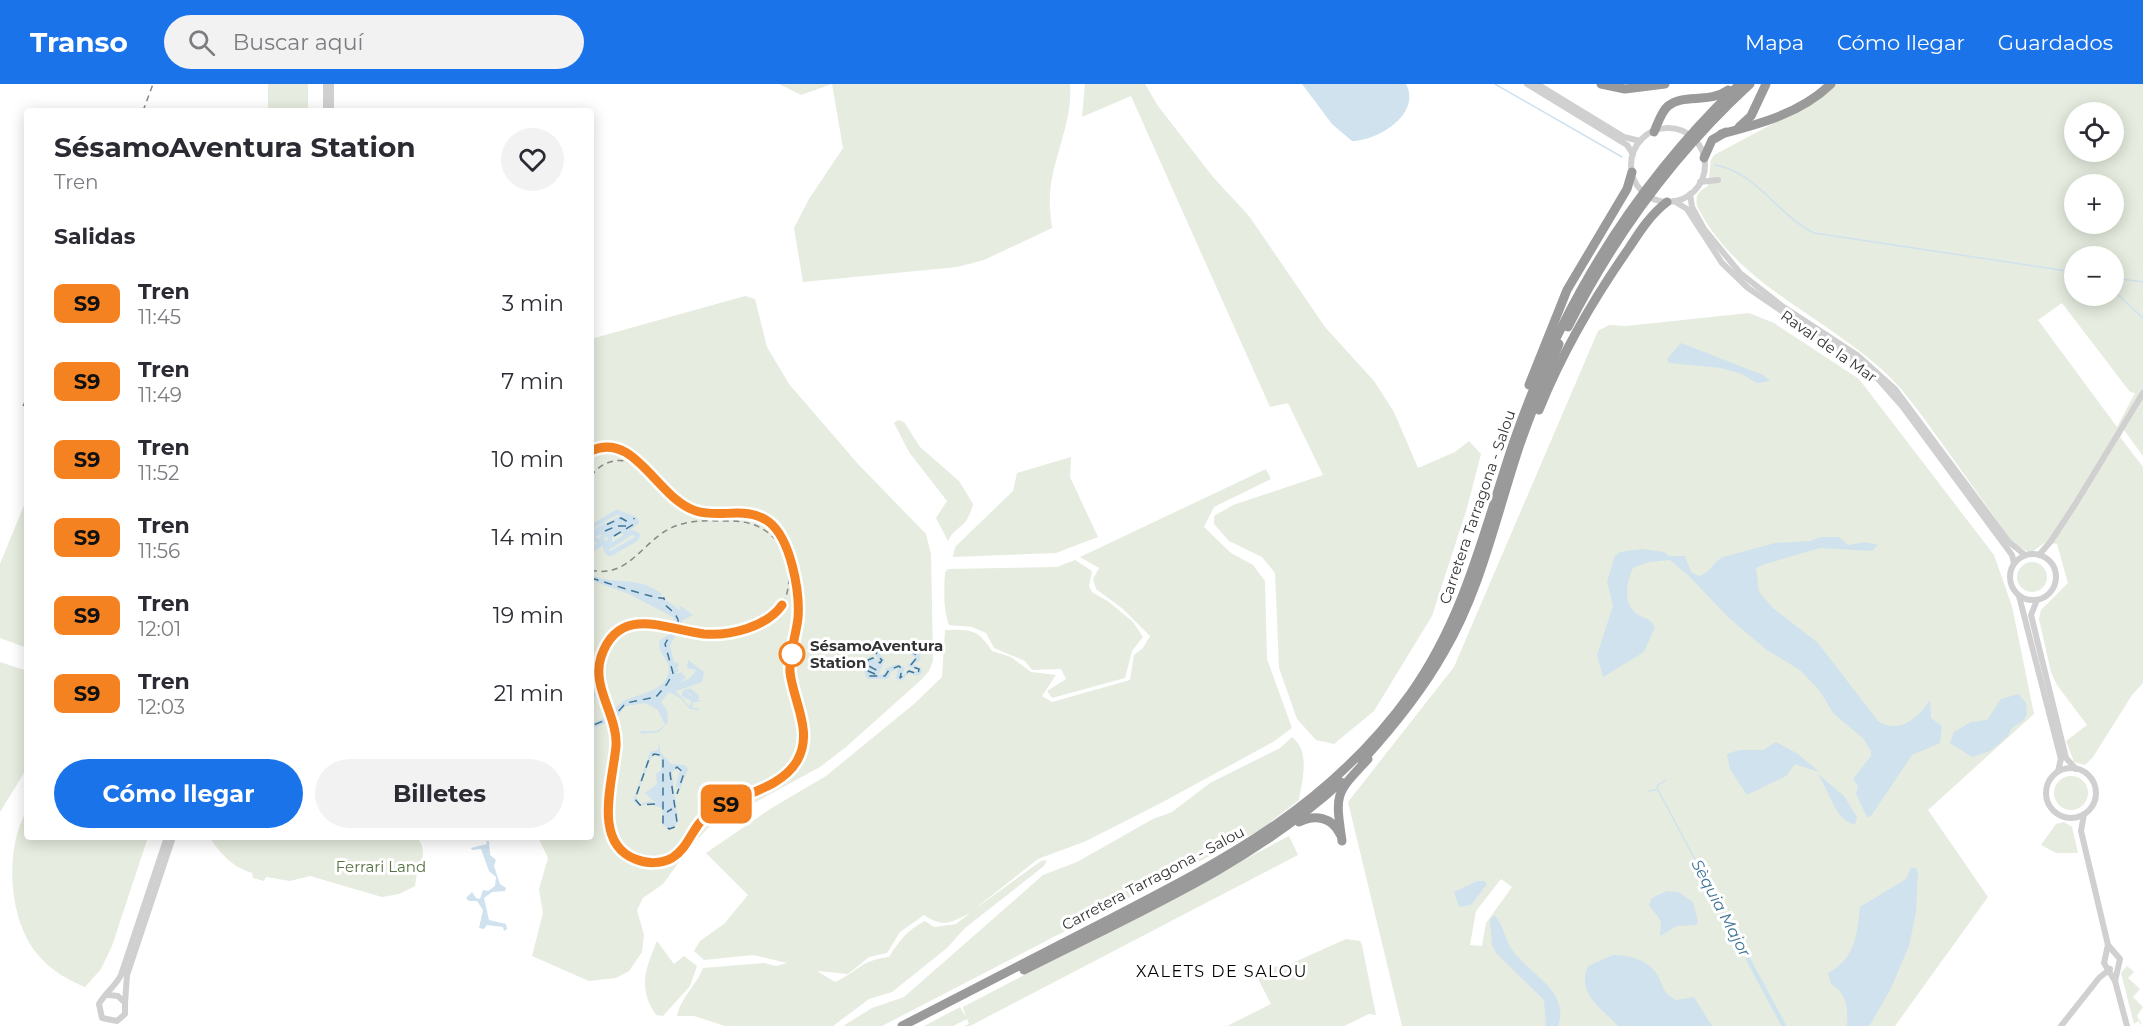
<!DOCTYPE html>
<html lang="es">
<meta charset="utf-8">
<style>
body{margin:0;font-family:Montserrat,sans-serif;background:#f2f2f3;color:#2b2b33;height:100vh;display:flex;flex-direction:column;font-size:22px;white-space:nowrap}
*{box-sizing:border-box;margin:0}
p{font-size:20px;color:#7c7c81}
.icon{flex:none;width:33px;height:33px;fill:none;stroke:currentColor;stroke-width:2;stroke-linecap:round;stroke-linejoin:round}
.map{position:relative;flex:1;overflow:hidden}
.side{position:absolute;left:24px;top:24px;width:570px;height:732px;display:flex;flex-direction:column;background:#fff;border-radius:6px;box-shadow:0 3px 15px #0003}
.side>*{flex:none}
.badge{padding:0 12px;border-radius:9px;font-size:21px;line-height:39px}
.fabs{position:absolute;left:2064px;top:18px;display:grid;gap:12px}
.fabs a{display:grid;place-items:center;width:60px;height:60px;border-radius:50%;background:#fff;box-shadow:0 3px 15px #0003;font-size:30px}
.map>.badge{position:absolute;translate:-50% -50%;box-shadow:0 0 0 3px #fff}
h2{padding:0 30px;font-size:22px;line-height:54px}
.round{display:grid;place-items:center;flex:none;width:63px;height:63px;border-radius:32px;background:#f2f2f3}
.overview{display:flex;align-items:center;justify-content:space-between;height:102px;padding:0 30px}
h1{font-size:28px;font-weight:700;line-height:45px}
.button{display:flex;gap:12px;margin-top:auto;padding:12px 30px}
.button a{flex:1;height:69px;border-radius:36px;background:#1a73e8;color:#fff;font-size:24px;font-weight:700;line-height:69px;text-align:center}
.button a+a{background:#f2f2f3;color:#2b2b33}
ul{padding:0;list-style:none}
li{display:flex;align-items:center;gap:18px;height:78px;padding:0 30px}
li div{flex:1}
li b{display:block;font-size:22px}
li em{font-style:normal}
li .badge{min-width:66px;font-weight:700;text-align:center}
header{display:flex;align-items:center;gap:36px;box-sizing:border-box;height:84px;padding:0 30px;background:#1a73e8;color:#fff}
header strong{font-size:28px}
nav{display:flex;gap:33px;margin-inline-start:auto;font-size:21px}
.search{width:420px;height:54px;background:#f2f2f3;display:flex;align-items:center;gap:15px;box-sizing:border-box;padding:0 21px;border-radius:33px;color:#7c7c81;font-size:22px}
.map>svg:first-child{display:block}
.green{fill:#e6ecdf;fill-rule:evenodd}
.water{fill:#cfe2ee;fill-rule:evenodd}
.lines{fill:none;stroke-linecap:round;stroke-linejoin:round}
.stream{stroke:#cfe2ee;stroke-width:1.5}
.canal{stroke:#cfe2ee;stroke-width:4.5}
.ferry{stroke:#3f7597;stroke-width:1.5;stroke-dasharray:8 6;stroke-linecap:butt}
.minor{stroke:#d0d0d0;stroke-width:6}
.highway{stroke:#9a9a9a;stroke-width:9}
.rail{stroke:#888;stroke-width:1.5;stroke-dasharray:6 4.5;stroke-linecap:butt}
.line-casing{stroke:#fff;stroke-width:14}
.line{stroke:#f58220;stroke-width:9}
.stop-dot{fill:#fff;stroke:#f58220;stroke-width:3}
.labels{text-anchor:middle;dominant-baseline:central;stroke-width:6;stroke-linejoin:round;paint-order:stroke}
.street-label{font-size:15px;fill:#333;stroke:#fff}
.stop-label{font-size:15px;font-weight:bold;fill:#333;stroke:#fff;text-anchor:start}
.park-label{font-size:15px;fill:#56703f;stroke:#fff}
.water-label{font-size:16px;font-style:italic;fill:#3f7597;stroke:#fff}
.neighbourhood-label{font-size:16px;letter-spacing:1.5px;fill:#000;stroke:#fff}
</style>
<header>
<strong>Transo</strong>
<div class="search"><svg class="icon" aria-label="search" viewBox="0 0 24 24"><circle cx="10" cy="10" r="6"/><path d="M15 15l6 6"/></svg>Buscar aquí</div>
<nav><a>Mapa</a><a>Cómo llegar</a><a>Guardados</a></nav>
</header>
<div class="map">
<svg width="2143" height="942" viewBox="0 0 2143 942">
<rect width="100%" height="100%" fill="#fff"/>
<g class="green">
<rect x="268" y="0" width="40" height="27"/>
<path d="M779,0h291c3,39 -18,74 -20,111 -1,11 1,23 2,33l-68,32 -27,7 -154,15 -9,-54 15,-29 34,-51 -11,-64 -31,11z"/>
<polygon points="1085,0 1145,0 1158,22 1213,93 1249,132 1325,243 1374,297 1394,328 1418,384 1455,368 1469,357 1481,370 1467,424 1432,532 1374,627 1334,660 1316,656 1297,635 1279,584 1275,489 1262,473 1229,457 1214,440 1214,432 1233,421 1323,391 1288,319 1270,323 1131,12 1082,33"/>
<path d="M1822,0h321v372l-19,-26 -4,7 23,30v216l-11,12 -39,62 -8,8 -11,-3 -8,-21 21,-16 -30,-40 -6,-13 -12,-53 2,-9 27,-27 -11,-39 -11,-2 -16,11 -17,-10c-24,-34 -48,-67 -72,-101 -21,-29 -40,-58 -68,-80 -60,-51 -139,-82 -176,-156 -2,-12 2,-15 11,-20l3,-26 3,-5 102,-54zM2074,28h40v40h-40zM2074,100h40v40h-40zM2074,172h40v40h-40zM2062,219l68,89 5,1 -18,34 -79,-107z"/>
<polygon points="745,212 755,215 767,263 789,300 858,380 926,450 931,470 933,577 929,587 921,596 846,663 820,683 708,744 687,767 663,800 643,814 637,826 644,851 642,868 629,887 616,894 589,897 532,872 543,829 539,805 548,774 538,753 591,753 591,255"/>
<path d="M1749,229l25,10 85,56 135,176 18,51 22,108 -106,96 60,87 -93,129h-493l-54,-224 106,-135 144,-336 11,-6 17,1zM1501,795l11,8 -26,36 -4,23 -12,-1 6,-34z"/>
<path d="M898,336l6,2 16,25 39,34 14,23c-7,27 -16,19 -25,37l-12,-23 11,-17 -38,-49 -15,-29z"/>
<polygon points="1071,373 1070,393 1098,453 1056,469 953,473 955,463 1013,407 1017,389"/>
<path d="M1266,385l5,10 -57,28 -10,20 27,26 22,12 12,16 2,78 25,69 -19,14 -112,61 -75,38 -48,18 -66,52 69,-50 6,-1 -3,6 -79,62 -18,20 -55,44 -23,7 -36,27h-108l-31,-10h-17c4,-19 19,-30 26,-48l61,-5 12,3 11,-3 -34,-8 -49,5 -10,-9 6,-10 24,-17 24,-29 -42,-42 64,-44 56,-33 88,-72 28,-27 3,-47c25,-1 33,-1 47,21l19,6 20,15 25,3 -14,21 10,6 78,-22 4,-25 9,-7 7,-12 -27,-27 -27,-20 -3,-10 6,-11 -19,-11zM970,829l-14,11 -22,3 -9,-6c-18,9 -26,20 -36,36 -28,3 -30,14 -54,25l-18,-11 31,3 21,-17 18,-4 13,-21 24,-17c20,13 26,8 46,-2z"/>
<polygon points="27,414 27,564 0,554 0,480"/>
<path d="M1075,476l17,11 -3,15 3,6 17,10 24,20 10,15 -11,14 -7,27 -73,20 -5,-7 19,-12 -5,-10 -29,1 -7,-9 -31,-13 -8,-15 -14,-6 -23,-2c-6,-17 -5,-36 -4,-53l3,-3 109,-2z"/>
<circle cx="2032" cy="493" r="15"/>
<polygon points="0,578 27,587 27,684 0,728"/>
<path d="M1292,653c19,15 10,42 7,63l-39,30 -378,196h-39l29,-18 32,-11 139,-122 34,-13 76,-43 19,-7 38,-29 70,-35z"/>
<circle cx="2071" cy="709" r="17"/>
<path d="M27,726v27h121l-36,109 -11,23 -16,18c-17,-7 -33,-16 -46,-31 -31,-34 -35,-107 -12,-146z"/>
<polygon points="2064,738 2072,743 2078,769 2056,769 2041,761 2056,740"/>
<polygon points="1289,752 1298,771 970,942 964,942 969,940 967,935 953,942 924,942 960,923 966,933 963,923"/>
<path d="M209,753h208c7,10 7,16 4,28h-3l-3,21 -16,8 -17,3 -72,-21 -20,5 -24,-4 -2,4 -11,-3 -1,-5c-21,-7 -30,-18 -43,-36z"/>
<polygon points="1346,855 1360,857 1362,861 1376,931 1369,930 1344,942 1227,942 1271,920 1255,889 1269,883 1286,882"/>
<path d="M657,857l17,23 10,-8 13,10 -7,20 -27,30 -7,-1c-18,-27 -11,-45 1,-74z"/>
<polygon points="2127,882 2134,888 2128,894 2140,905 2133,913 2143,923 2137,932 2143,942 2138,937 2134,940 2121,889"/>
</g>
<g class="water">
<path d="M1302,0h104c16,30 -29,57 -54,57l-20,-17z"/>
<polygon points="1681,259 1763,291 1770,297 1757,299 1742,290 1721,284 1669,279 1667,275"/>
<polygon points="620,432 638,434 639,439 624,451 621,449 613,453 602,445 602,441"/>
<path d="M1821,453h18l9,8 18,-3 12,3 -6,6 -52,-3 -55,16 -9,4 3,24 14,16 45,35 60,78c19,14 41,-3 52,-21l1,18 11,8 -2,17 -28,12 -41,61 -4,1 -11,-23 2,-8 -5,-7 18,-23v-5l-8,-13 -29,-24 -15,-24 -19,-20 -33,-20 -38,-32 -41,-43 -18,-15 -21,2 -16,6c-7,16 -11,38 7,48 8,3 11,4 15,11l-11,25 -41,25 -6,-22 16,-49 -6,-25 8,-25 5,-4 22,-3 22,3 5,4h16l6,16 8,4c11,-3 14,-14 24,-19l52,-14 36,-2z"/>
<path d="M591,491c28,11 46,0 71,19l-2,2 21,15 -2,-6 14,10 -10,5 -13,26 4,16 5,2 -2,5 2,1 -3,4 5,-2 5,6 -7,5 10,-4 8,-9 -10,-2 1,-8 16,12 -2,10 -26,9 14,16 1,-6 16,-1 -14,2 -1,6h7v2l-9,-1 -10,-11 -11,-6 -8,10 6,8 1,12 -9,10 -19,2 1,-3h16l8,-6 -7,-15 -13,-7 -20,3 -9,13 -25,10v-6c23,-6 20,-16 35,-23 15,-7 44,-9 43,-34l-9,-16 -1,-9 15,-10 2,-9 -3,-5 -44,-23 -38,-14z"/>
<polygon points="889,559 895,560 890,568 879,569 885,576 878,591 884,590 886,584 898,580 905,584 902,592 909,585 918,588 917,586 907,582 915,574 911,570 913,566 921,572 919,577 913,580 922,585 922,589 917,592 909,589 901,597 896,594 898,584 891,588 888,595 867,595 864,587 869,585 864,578 871,572 880,578 874,570 875,565 886,564"/>
<polygon points="2018,610 2026,619 2027,630 2024,636 2012,644 2008,652 1990,667 1972,673 1950,659 1954,648 1971,638 1987,636 2001,615"/>
<path d="M660,658v10l11,12 14,1 3,4 -10,25v-8l-3,3 5,-19 -5,-1 -3,4 6,49 -7,8 -8,-5 -1,-17 -13,-4 -9,2 -7,-5 17,-49 8,-2zM655,671l6,2v14l-5,3 1,10 -12,9 12,11 -7,-3 -10,3 -4,-7 15,-39z"/>
<polygon points="1776,658 1798,670 1819,688 1795,680 1786,692 1747,711 1730,685 1727,670 1739,666 1763,666"/>
<path d="M1818,690l26,22 13,21 -2,7c-19,-1 -27,-36 -37,-50z"/>
<polygon points="486,757 489,757 490,771 496,776 494,782 500,800 506,804 505,807 492,808 484,814 489,836 506,840 507,845 504,847 503,843 487,841 484,845 479,844 483,826 477,817 469,817 466,814 472,808 476,814 480,815 483,806 488,807 495,802 496,793 489,787 481,765 472,766 471,764 487,760"/>
<path d="M1911,784h5l2,4 -2,40 -7,34 -19,44 -19,33 -3,3h-21c1,-18 0,-32 -16,-42l-3,-11c27,-14 29,-38 32,-66l46,-28z"/>
<polygon points="1477,797 1484,797 1487,800 1471,821 1459,823 1454,808"/>
<polygon points="1667,807 1678,808 1693,818 1698,838 1695,841 1677,842 1660,852 1661,837 1649,821 1652,814"/>
<path d="M1494,831c8,6 11,24 17,33 16,26 60,42 47,78h-12l-2,-26 -48,-47 -4,-8 -2,-25z"/>
<path d="M1613,871c16,0 33,4 43,18 9,13 4,18 20,27l18,-3 18,29h-94c-16,-18 -42,-32 -30,-60z"/>
</g>
<g class="lines">
<g class="stream">
<polyline points="1495,0 1622,73"/>
<path d="M1715,81c42,7 62,50 99,68l260,39"/>
<polyline points="2114,194 2143,198"/>
<polyline points="2115,208 2143,234"/>
<polyline points="1666,696 1657,702 1658,706 1748,875"/>
<polyline points="1648,707 1656,706"/>
</g>
<g class="canal">
<polyline points="591,443 617,428 634,434"/>
<path d="M605,447l-10,3 -2,4 6,4 6,-8 5,2v4l-5,6c0,3 2,7 5,8l26,-15 2,-4 -6,-3 -26,17"/>
<polyline points="591,449 605,442"/>
<polyline points="591,466 604,458"/>
<polyline points="591,600 594,609 591,624"/>
<polygon points="690,607 697,613 696,616 684,611 685,608"/>
<polyline points="1748,875 1784,942"/>
</g>
<g class="ferry">
<polyline points="605,447 617,442 626,442 628,438 621,434 606,441"/>
<polyline points="614,452 634,440 634,434"/>
<polyline points="591,474 592,473"/>
<path d="M591,494c11,3 66,22 73,20l1,7c24,19 10,20 0,39l8,29 -6,11 -11,13 -30,6 -13,14 -22,9"/>
<polyline points="894,562 890,562 886,566 877,567 876,571 882,576 880,579 873,574 868,576 867,581 878,587 875,590 868,587 868,592 885,592 889,586 899,582 902,585 900,594 909,587 918,590 919,585 910,582 918,572 912,568"/>
<polyline points="655,720 640,721 635,715 649,675 654,670 660,671 663,675 663,739 669,745 675,743 677,738 670,689 677,683 684,689 677,710"/>
<polyline points="667,728 672,725"/>
</g>
<g class="minor">
<polyline points="326,0 326,27"/>
<polyline points="331,0 331,27"/>
<polyline points="1527,0 1627,61 1633,70"/>
<polyline points="1537,0 1624,53 1640,57"/>
<circle cx="1668" cy="81" r="37"/>
<polyline points="1700,98 1718,96"/>
<polyline points="1690,110 1692,123 1704,145 1740,189 1782,222 1857,271 1895,305 2009,458 2025,471"/>
<polyline points="1674,117 1687,125 1722,179 1748,204 1845,270 1878,295 1902,322 2012,471 2014,479"/>
<circle cx="2033" cy="493" r="23"/>
<polyline points="2039,471 2051,457 2076,419 2143,309"/>
<polyline points="2019,512 2061,675 2058,687"/>
<polyline points="2037,516 2031,531 2066,674 2076,685"/>
<circle cx="2071" cy="709" r="25"/>
<polyline points="2084,730 2081,747 2108,861 2104,879 2115,897 2127,942"/>
<polyline points="2108,861 2120,875 2115,897"/>
<path d="M108,911l10,1 7,7v11l-8,7 -15,-3 -3,-14c6,-11 16,-17 22,-29l46,-138"/>
<polyline points="125,919 127,891 173,753"/>
<polyline points="2061,942 2099,894 2110,885"/>
</g>
<g class="highway">
<polyline points="1601,0 1625,5 1665,0"/>
<polyline points="1739,43 1751,32 1766,0"/>
<path d="M1654,48c4,-9 7,-20 14,-26 15,-13 41,-2 60,-16"/>
<path d="M1721,50c39,-10 80,-21 110,-50"/>
<polyline points="1704,74 1712,56 1726,48"/>
<path d="M1568,243c46,-91 107,-174 182,-243"/>
<polyline points="1529,301 1567,206 1627,105 1632,88"/>
<path d="M1539,326c23,-57 55,-112 90,-162 11,-17 22,-34 38,-46"/>
<path d="M1362,677c31,-34 59,-68 82,-109 37,-63 52,-136 75,-205 12,-35 26,-69 40,-103"/>
<path d="M1299,738c16,-8 33,-5 41,12"/>
<path d="M1342,757c-7,-48 -7,-47 26,-82"/>
<path d="M1024,886c110,-56 226,-105 317,-188"/>
<path d="M902,942c69,-35 137,-71 206,-106 120,-62 222,-114 303,-227 54,-76 73,-163 102,-249 47,-137 122,-260 227,-360"/>
</g>
<g class="rail">
<polyline points="143,27 153,0"/>
<polyline points="23,322 27,314"/>
<path d="M591,367c41,-20 62,37 92,55 44,26 95,-24 109,62"/>
<path d="M591,392c12,-16 30,-20 48,-10"/>
<path d="M591,486c36,9 51,-27 78,-41 19,-10 39,-8 60,-8 18,0 33,4 46,18"/>
<path d="M789,494c-1,36 -25,46 -56,52 -11,2 -21,5 -32,3 -36,-5 -85,-28 -100,25 -9,30 17,59 15,88 -2,26 -15,77 0,98 11,15 30,22 48,17 24,-8 26,-35 46,-48 27,-19 75,-23 90,-57 12,-29 -8,-56 -10,-84 -1,-18 6,-37 8,-54 1,-13 -3,-28 -5,-41"/>
</g>
</g>
<g class="lines">
<g class="line-casing">
<path id="line" d="M591,367c44,-21 66,48 105,60 25,8 50,-6 73,11 22,17 31,70 29,96 -2,18 -9,36 -8,54 3,29 24,60 7,89 -18,30 -61,33 -87,52 -18,12 -20,34 -38,45 -11,6 -25,6 -37,1 -43,-17 -22,-78 -19,-113 2,-30 -25,-59 -15,-89 18,-54 66,-27 103,-23 26,2 63,-7 78,-29"/>
</g>
<use href="#line" class="line"/>
</g>
<circle class="stop-dot" cx="792" cy="570" r="12"/>
<g class="labels">
<g class="street-label">
<text transform="translate(1829 262) rotate(35)">Raval de la Mar</text>
<text transform="translate(1477 423) rotate(-71)">Carretera Tarragona - Salou</text>
<text transform="translate(1153 794) rotate(-28)">Carretera Tarragona - Salou</text>
</g>
<g class="stop-label">
<text x="810" y="561">SésamoAventura<tspan x="810" dy="17">Station</tspan></text>
</g>
<g class="park-label">
<text x="381" y="782">Ferrari Land</text>
</g>
<g class="water-label">
<text transform="translate(1721 824) rotate(62)">Sèquia Major</text>
</g>
<g class="neighbourhood-label">
<text x="1222" y="887">XALETS DE SALOU</text>
</g>
</g>
</svg>
<div class="fabs">
<a><svg class="icon" aria-label="locate" viewBox="0 0 24 24"><circle cx="12" cy="12" r="6"/><path d="M12 2v4M12 18v4M2 12h4M18 12h4"/></svg></a>
<a>+</a>
<a>−</a>
</div>
<b class="badge" style="left:726px;top:720px;background:#f58220;color:#111">S9</b>
<section class="side">
<div class="overview"><div><h1>SésamoAventura Station</h1><p>Tren</p></div><a class="round"><svg class="icon" aria-label="heart" viewBox="0 0 24 24"><path d="M12 20l-8-8c-3-5 5-10 8-4 3-6 11-1 8 4z"/></svg></a></div>
<h2>Salidas</h2>
<ul>
<li><span class="badge" style="background:#f58220;color:#111">S9</span><div><b>Tren</b><p>11:45</p></div><em>3 min</em></li>
<li><span class="badge" style="background:#f58220;color:#111">S9</span><div><b>Tren</b><p>11:49</p></div><em>7 min</em></li>
<li><span class="badge" style="background:#f58220;color:#111">S9</span><div><b>Tren</b><p>11:52</p></div><em>10 min</em></li>
<li><span class="badge" style="background:#f58220;color:#111">S9</span><div><b>Tren</b><p>11:56</p></div><em>14 min</em></li>
<li><span class="badge" style="background:#f58220;color:#111">S9</span><div><b>Tren</b><p>12:01</p></div><em>19 min</em></li>
<li><span class="badge" style="background:#f58220;color:#111">S9</span><div><b>Tren</b><p>12:03</p></div><em>21 min</em></li>
</ul>
<div class="button"><a>Cómo llegar</a><a>Billetes</a></div>
</section>
</div>
